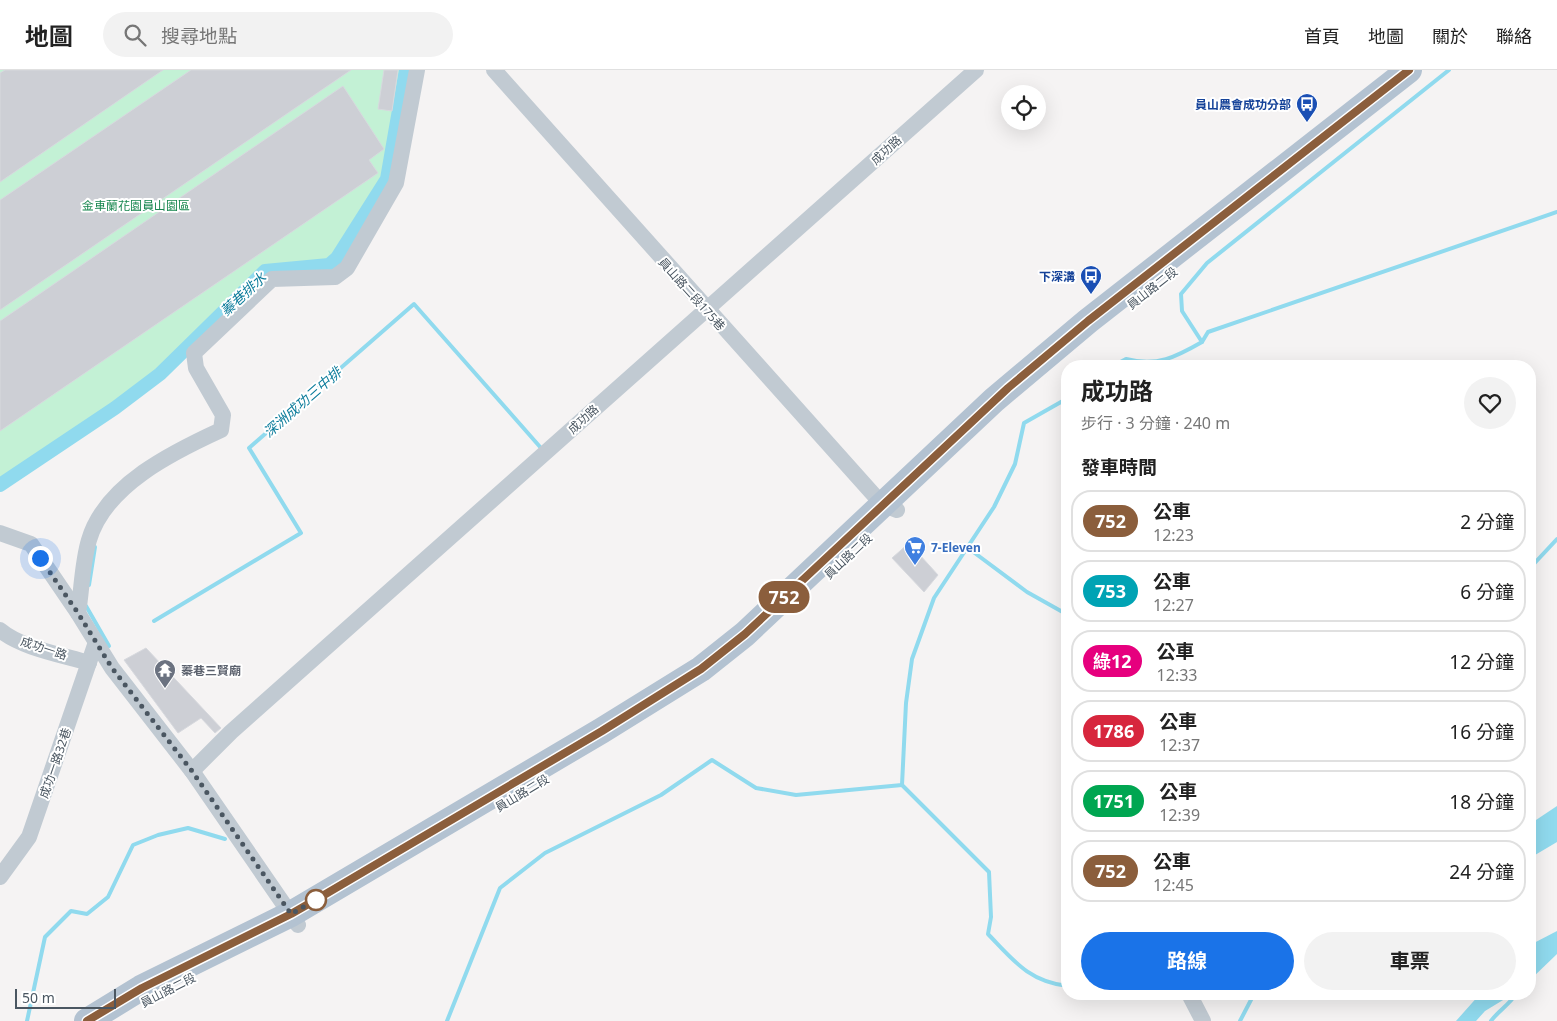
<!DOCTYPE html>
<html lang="zh-TW">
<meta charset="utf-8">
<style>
body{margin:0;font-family:"Noto Sans","Noto Sans TC",sans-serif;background:#f2f2f2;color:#222;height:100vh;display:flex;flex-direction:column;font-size:19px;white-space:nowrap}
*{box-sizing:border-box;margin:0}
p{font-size:16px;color:#767676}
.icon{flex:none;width:28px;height:28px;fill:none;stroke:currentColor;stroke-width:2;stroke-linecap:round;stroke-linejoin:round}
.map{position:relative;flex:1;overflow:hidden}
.sheet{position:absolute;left:1061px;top:290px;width:475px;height:640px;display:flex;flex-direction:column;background:#fff;border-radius:20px;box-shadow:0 5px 20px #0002}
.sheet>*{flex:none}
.badge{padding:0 10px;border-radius:16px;font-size:18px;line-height:32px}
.tools{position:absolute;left:1001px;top:15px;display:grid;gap:10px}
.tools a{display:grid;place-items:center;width:45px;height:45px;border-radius:50%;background:#fff;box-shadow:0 5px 20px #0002;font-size:25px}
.scale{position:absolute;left:15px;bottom:12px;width:101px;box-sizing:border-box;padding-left:5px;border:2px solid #4a5661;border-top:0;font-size:14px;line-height:18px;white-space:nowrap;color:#4a5661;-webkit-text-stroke:4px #fff;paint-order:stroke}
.you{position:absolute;width:25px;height:25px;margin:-12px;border:4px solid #fff;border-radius:50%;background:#1a73e8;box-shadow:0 0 0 8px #1a73e833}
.map>.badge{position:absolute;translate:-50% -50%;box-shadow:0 0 0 2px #fff}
h2{padding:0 20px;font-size:19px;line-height:45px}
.round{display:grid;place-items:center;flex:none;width:52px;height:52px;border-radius:26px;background:#f2f2f2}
.summary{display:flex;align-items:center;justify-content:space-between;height:85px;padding:0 20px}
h1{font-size:24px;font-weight:700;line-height:38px}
.action{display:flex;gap:10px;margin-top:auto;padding:10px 20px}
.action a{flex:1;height:58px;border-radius:30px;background:#1a73e8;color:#fff;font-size:20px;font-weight:700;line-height:58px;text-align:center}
.action a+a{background:#f2f2f2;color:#222}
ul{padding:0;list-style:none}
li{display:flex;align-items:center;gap:15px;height:62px;margin:0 10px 8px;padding:0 10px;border:2px solid #e0e0e0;border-radius:20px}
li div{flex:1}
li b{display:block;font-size:19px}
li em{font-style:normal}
li .badge{min-width:55px;font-weight:700;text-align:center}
header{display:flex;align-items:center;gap:30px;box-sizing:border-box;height:70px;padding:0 25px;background:#fff;border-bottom:1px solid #e0e0e0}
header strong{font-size:24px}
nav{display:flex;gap:28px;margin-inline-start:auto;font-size:18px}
.search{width:350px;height:45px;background:#f2f2f2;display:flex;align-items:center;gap:12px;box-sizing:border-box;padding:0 18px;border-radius:28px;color:#767676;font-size:19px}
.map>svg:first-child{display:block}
.green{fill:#c3f1d5}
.water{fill:#90daee}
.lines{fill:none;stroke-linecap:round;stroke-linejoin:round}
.stream{stroke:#90daee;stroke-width:4}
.canal{stroke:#90daee;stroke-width:14}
.building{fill:#cdcfd5;stroke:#d7d9de}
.street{stroke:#c1cad2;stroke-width:16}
.primary{stroke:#b3c2d1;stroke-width:26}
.line-casing{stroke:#fff;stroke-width:11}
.line{stroke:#8b5e3c;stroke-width:8}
.walk{stroke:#4a5661;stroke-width:5;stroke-dasharray:0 9}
.stop-dot{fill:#fff;stroke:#8b5e3c;stroke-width:2.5}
.labels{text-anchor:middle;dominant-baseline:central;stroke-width:4;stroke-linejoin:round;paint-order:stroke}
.transit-label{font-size:12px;font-weight:bold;fill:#164399;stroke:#fff;text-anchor:end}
.street-label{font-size:12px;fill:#4a5661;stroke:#fff}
.park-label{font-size:12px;fill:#17864f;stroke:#fff}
.shop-label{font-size:12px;font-weight:bold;fill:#366cbe;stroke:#fff;text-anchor:start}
.worship-label{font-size:12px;font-weight:bold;fill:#5b616d;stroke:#fff;text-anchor:start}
.water-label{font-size:14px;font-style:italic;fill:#0c7c9b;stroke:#fff}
</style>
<header>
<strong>地圖</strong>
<div class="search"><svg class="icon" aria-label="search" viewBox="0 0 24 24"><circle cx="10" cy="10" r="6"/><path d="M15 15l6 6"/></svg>搜尋地點</div>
<nav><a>首頁</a><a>地圖</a><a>關於</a><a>聯絡</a></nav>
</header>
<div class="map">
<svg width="1557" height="951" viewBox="0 0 1557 951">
<rect width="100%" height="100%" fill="#f5f3f3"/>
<polygon class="green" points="0,0 403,0 383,109 328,190 269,195 136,321 0,415"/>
<g class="water">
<polygon points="1557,736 1557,772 1530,788 1530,754"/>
<polygon points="1557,861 1557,884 1530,910 1530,875"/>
<polygon points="1480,924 1513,924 1485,941 1476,951 1456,951"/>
</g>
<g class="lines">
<g class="stream">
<polyline points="1202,272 1208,262 1557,142"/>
<path d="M1113,296l13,-7c31,8 50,-2 76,-17l-20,-31 -1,-17 26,-31 242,-193"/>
<polyline points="968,478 1027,522 1068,545"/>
<polyline points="1530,498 1557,469"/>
<polyline points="89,515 95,477"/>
<polyline points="86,536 109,576"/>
<polyline points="154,551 301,463 249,378 414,234 541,378"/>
<path d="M902,715l87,87 2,45 -3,17c25,26 41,48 80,52"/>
<polyline points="27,951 45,867 71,841 87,844 108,827 133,775 158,765 188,758 225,769"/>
<polyline points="447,951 500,818 545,783 661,725 712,690 756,718 796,725 902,715 906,633 912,589 934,528 994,437 1015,394 1024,353 1068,328"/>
<polyline points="1240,951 1254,924"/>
<path d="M1491,951c8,-11 18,-16 25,-27"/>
</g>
<polyline class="canal" points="0,415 115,338 160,304 265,201 329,195 337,188 387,109 406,0"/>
</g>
<g class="building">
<polygon points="5,0 163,0 0,112 0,3"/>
<polygon points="191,0 351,0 0,240 0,130"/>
<polygon points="384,0 398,0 392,41 378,39"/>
<polygon points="343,16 384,79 369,90 378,103 0,361 0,251"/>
<polygon points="909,473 938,505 924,522 892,488"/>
<polygon points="146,578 221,658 215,663 201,648 178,663 124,590"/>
</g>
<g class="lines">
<g class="street">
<polyline points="494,0 882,434 897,440"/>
<polyline points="0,463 31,474 78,543 112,598 192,701 298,855"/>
<path d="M78,543c4,-24 4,-50 11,-73 16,-55 84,-88 132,-110l2,-15 -27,-47 -2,-15 78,-74 63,-2 12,-9 49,-85 21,-113"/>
<path d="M0,560c21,18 63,25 89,33"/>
<polyline points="192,701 231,662 976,0"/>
<polyline points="0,807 29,767 96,572"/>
<polyline points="1189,924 1203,951"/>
</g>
<polyline class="primary" points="87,951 141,918 291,844 601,661 701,599 745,564 994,330 1088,251 1409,0"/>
</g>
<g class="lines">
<g class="line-casing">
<polyline id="line" points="87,951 142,918 291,844 324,825 602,661 701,599 745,564 1008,318 1088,251 1409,0"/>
</g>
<use href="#line" class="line"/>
<polyline class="walk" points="40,488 78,543 112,598 192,701 291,844 324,825 316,830"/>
</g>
<defs>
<g id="bus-pin" transform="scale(1.125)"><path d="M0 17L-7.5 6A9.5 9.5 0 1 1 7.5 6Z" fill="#1a4fb4" stroke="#fff"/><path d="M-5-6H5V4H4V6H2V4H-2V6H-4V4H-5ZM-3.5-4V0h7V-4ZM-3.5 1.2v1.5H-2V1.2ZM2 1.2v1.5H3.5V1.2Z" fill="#fff"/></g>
<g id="supermarket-pin" transform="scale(1.125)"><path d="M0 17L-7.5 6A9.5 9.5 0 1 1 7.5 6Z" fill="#3f7fe0" stroke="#fff"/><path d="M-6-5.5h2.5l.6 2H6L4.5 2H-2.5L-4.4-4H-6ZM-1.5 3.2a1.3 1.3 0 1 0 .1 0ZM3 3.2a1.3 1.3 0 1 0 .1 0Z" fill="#fff"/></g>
<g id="temple-pin" transform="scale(1.125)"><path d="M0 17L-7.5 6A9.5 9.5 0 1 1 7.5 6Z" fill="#6b7280" stroke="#fff"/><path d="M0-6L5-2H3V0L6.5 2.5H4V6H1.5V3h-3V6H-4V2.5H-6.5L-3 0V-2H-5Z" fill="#fff"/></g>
</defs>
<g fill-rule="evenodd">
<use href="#bus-pin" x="1307" y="34"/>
<use href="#bus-pin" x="1091" y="206"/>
<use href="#supermarket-pin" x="915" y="477"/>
<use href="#temple-pin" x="165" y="600"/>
</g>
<circle class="stop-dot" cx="316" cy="830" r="10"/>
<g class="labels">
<g class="transit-label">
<text x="1291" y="34">員山農會成功分部</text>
<text x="1075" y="206">下深溝</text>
</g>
<g class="street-label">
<text transform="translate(886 80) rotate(-42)">成功路</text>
<text transform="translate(1152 218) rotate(-38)">員山路二段</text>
<text transform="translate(692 224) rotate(48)">員山路二段175巷</text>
<text transform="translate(583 349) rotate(-42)">成功路</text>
<text transform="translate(848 486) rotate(-43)">員山路二段</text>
<text transform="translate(44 578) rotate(18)">成功一路</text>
<text transform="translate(55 693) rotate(-71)">成功一路32巷</text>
<text transform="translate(522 723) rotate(-31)">員山路二段</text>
<text transform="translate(168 920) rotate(-27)">員山路二段</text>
</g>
<g class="park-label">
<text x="136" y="135">金車蘭花園員山園區</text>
</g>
<g class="shop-label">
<text x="931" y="477">7-Eleven</text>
</g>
<g class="worship-label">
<text x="181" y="600">蓁巷三賢廟</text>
</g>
<g class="water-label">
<text transform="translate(243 224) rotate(-43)">蓁巷排水</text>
<text transform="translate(302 332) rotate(-41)">深洲成功三中排</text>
</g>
</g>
</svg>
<div class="tools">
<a><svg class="icon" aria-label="locate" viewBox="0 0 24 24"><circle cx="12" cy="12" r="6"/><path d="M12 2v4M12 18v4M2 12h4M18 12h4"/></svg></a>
</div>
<div class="scale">50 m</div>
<div class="you" style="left:40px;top:488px"></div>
<b class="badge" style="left:784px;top:527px;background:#8b5e3c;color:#fff">752</b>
<section class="sheet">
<div class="summary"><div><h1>成功路</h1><p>步行 · 3 分鐘 · 240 m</p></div><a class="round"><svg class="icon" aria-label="heart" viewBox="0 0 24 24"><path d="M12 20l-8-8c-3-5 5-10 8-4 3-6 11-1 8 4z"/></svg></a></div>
<h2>發車時間</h2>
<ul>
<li><span class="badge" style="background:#8b5e3c;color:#fff">752</span><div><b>公車</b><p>12:23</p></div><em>2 分鐘</em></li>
<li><span class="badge" style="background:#00a3b4;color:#fff">753</span><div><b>公車</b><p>12:27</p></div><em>6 分鐘</em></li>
<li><span class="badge" style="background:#e6007e;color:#fff">綠12</span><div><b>公車</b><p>12:33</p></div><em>12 分鐘</em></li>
<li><span class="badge" style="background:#d7263d;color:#fff">1786</span><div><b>公車</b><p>12:37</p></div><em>16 分鐘</em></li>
<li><span class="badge" style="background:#00a651;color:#fff">1751</span><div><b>公車</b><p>12:39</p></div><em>18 分鐘</em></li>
<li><span class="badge" style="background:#8b5e3c;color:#fff">752</span><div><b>公車</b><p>12:45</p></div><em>24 分鐘</em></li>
</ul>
<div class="action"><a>路線</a><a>車票</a></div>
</section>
</div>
